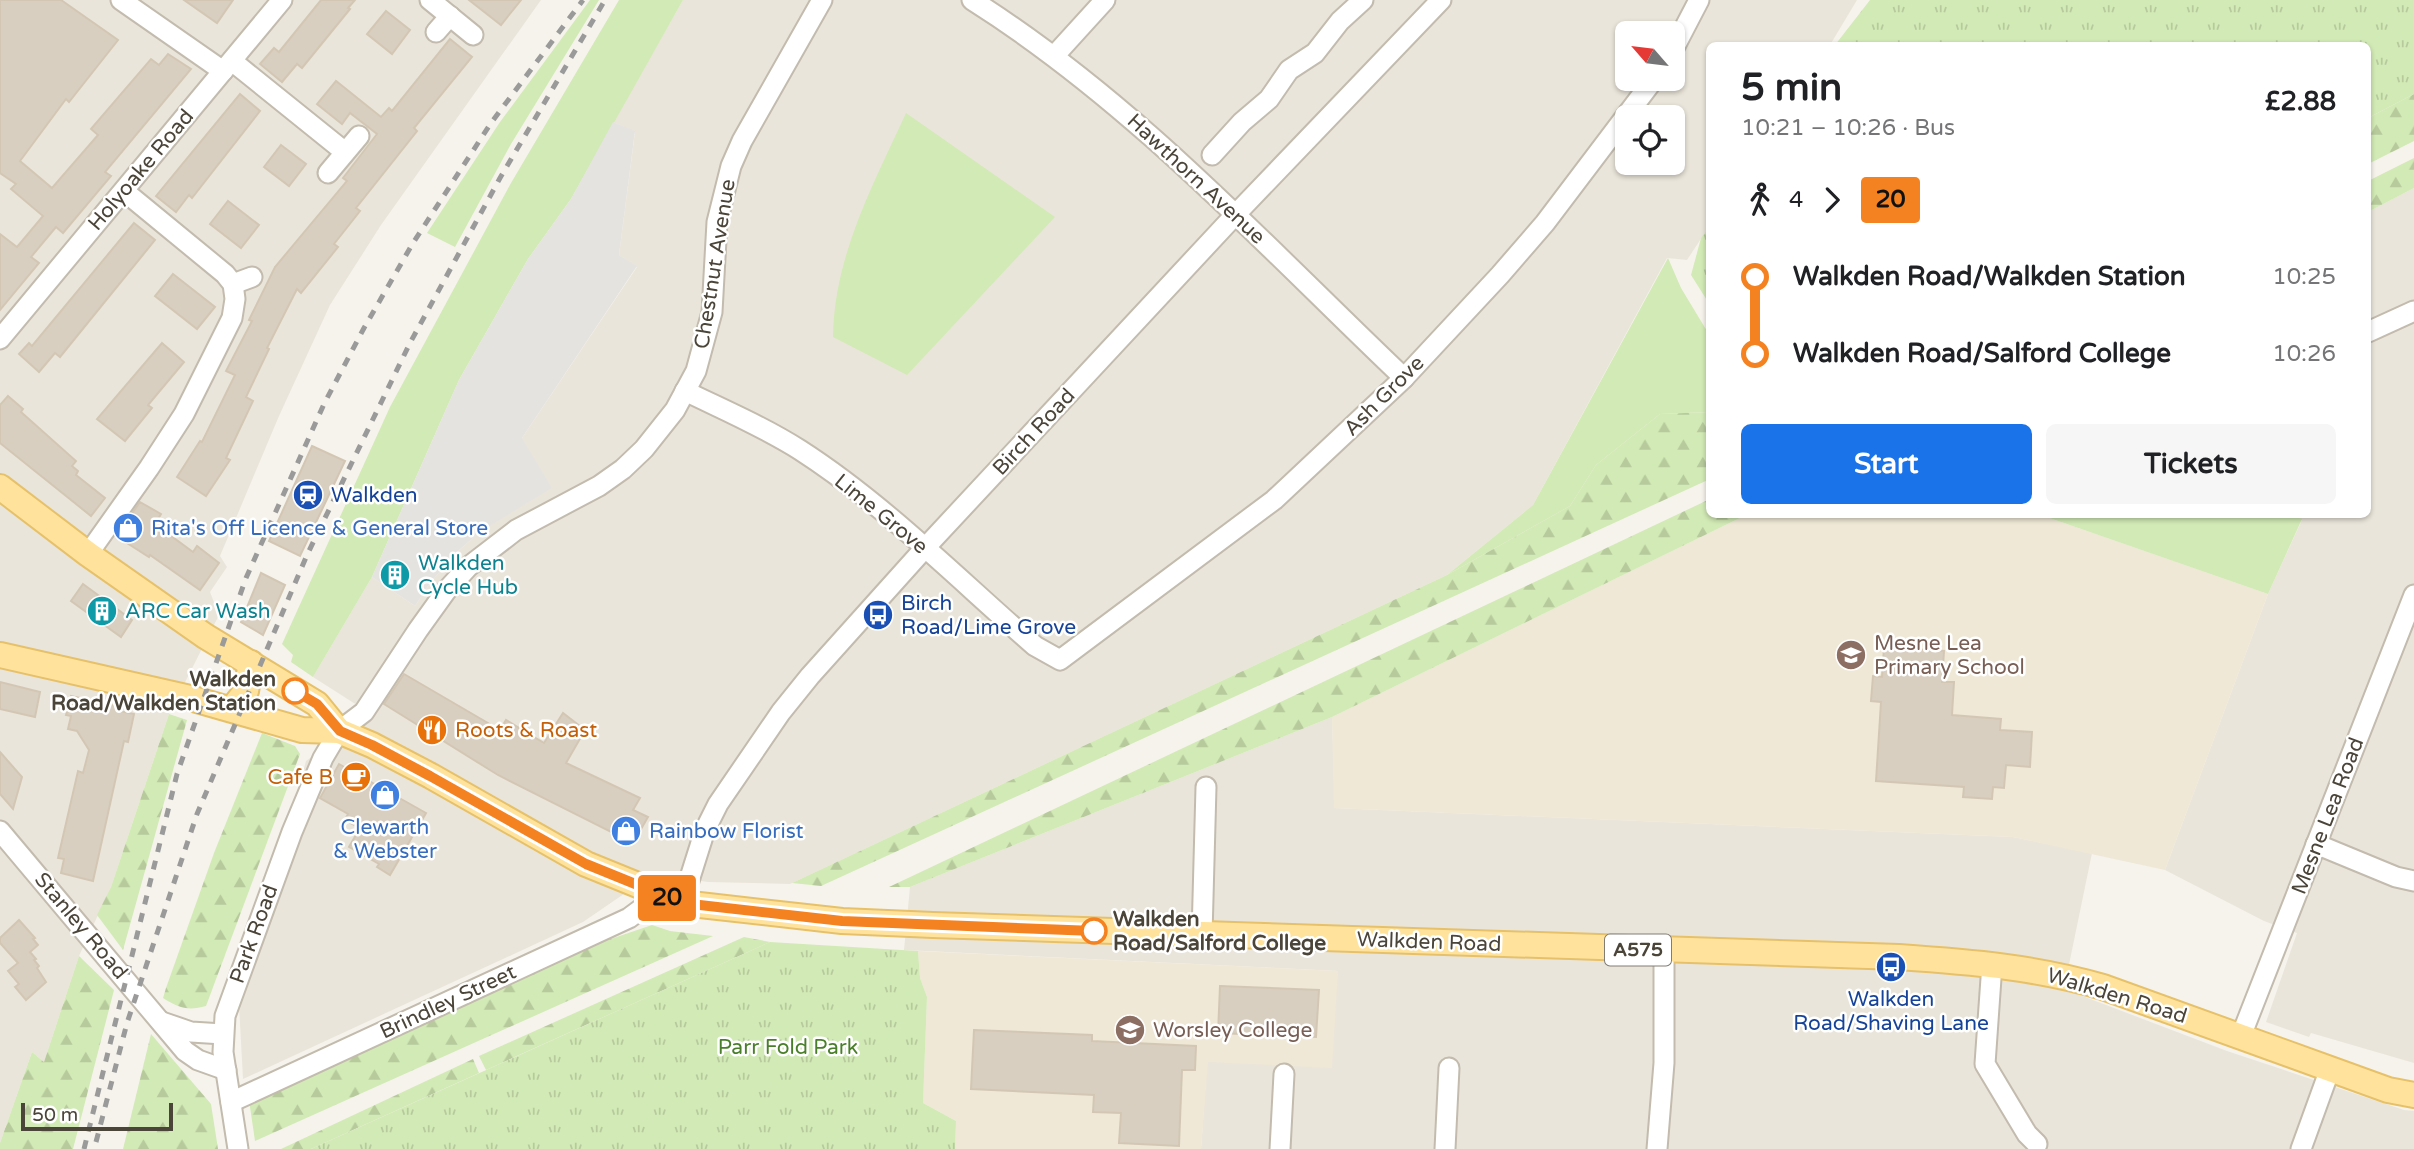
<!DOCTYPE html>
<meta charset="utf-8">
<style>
body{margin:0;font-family:"Varela Round",sans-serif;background:#f6f6f6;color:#202124;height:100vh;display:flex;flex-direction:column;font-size:26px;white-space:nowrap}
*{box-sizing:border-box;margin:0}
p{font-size:23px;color:#757577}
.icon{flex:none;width:38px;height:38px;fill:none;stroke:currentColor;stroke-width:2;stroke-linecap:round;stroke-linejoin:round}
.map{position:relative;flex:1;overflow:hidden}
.details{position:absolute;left:1706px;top:42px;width:665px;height:476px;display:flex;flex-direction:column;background:#fff;border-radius:10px;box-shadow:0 2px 5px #0004}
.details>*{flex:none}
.badge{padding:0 14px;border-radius:5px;font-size:24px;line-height:46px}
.needle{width:46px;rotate:298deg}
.controls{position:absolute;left:1615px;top:21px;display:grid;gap:14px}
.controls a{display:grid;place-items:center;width:70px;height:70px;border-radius:10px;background:#fff;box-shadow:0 2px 5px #0004;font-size:35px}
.scale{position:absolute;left:21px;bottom:18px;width:152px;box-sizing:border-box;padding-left:7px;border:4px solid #4b4439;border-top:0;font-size:19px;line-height:24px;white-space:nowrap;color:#4b4439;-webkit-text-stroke:5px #fff;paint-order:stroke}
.map>.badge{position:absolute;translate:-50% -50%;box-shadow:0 0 0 4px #fff}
.legs{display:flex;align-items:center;gap:10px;height:77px;padding:0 35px;font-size:23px}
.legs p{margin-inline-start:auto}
.headline{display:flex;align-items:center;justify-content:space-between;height:119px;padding:0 35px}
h1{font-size:38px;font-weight:700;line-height:52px}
.action{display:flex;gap:14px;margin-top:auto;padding:14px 35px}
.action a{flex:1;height:80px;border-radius:10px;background:#1a73e8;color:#fff;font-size:28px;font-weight:700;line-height:80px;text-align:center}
.action a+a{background:#f6f6f6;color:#202124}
ul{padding:0 35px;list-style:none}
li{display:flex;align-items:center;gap:24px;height:77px;font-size:26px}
li i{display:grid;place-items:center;width:10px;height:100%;margin:0 9px;background:currentColor}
li i::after{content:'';width:18px;height:18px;margin:-9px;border:5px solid;border-radius:50%;background:#fff}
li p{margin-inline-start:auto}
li:first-child i{background:linear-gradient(#0000 50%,currentColor 0)}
li:last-child i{background:linear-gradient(currentColor 50%,#0000 0)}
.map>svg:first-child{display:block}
.residential{fill:#eae5da;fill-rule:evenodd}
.education{fill:#efe8d6}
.green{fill:#d2eab5}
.forest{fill:url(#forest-firs)}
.park{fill:url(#park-tufts)}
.parking{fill:#e5e3e0}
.building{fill:#d8cfc1;stroke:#d3c7b4;stroke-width:2}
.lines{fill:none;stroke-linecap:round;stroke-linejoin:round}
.minor-casing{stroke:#c2bbae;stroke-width:23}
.major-casing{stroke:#e6c16a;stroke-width:28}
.minor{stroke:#fff;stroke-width:19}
.major{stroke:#ffe39c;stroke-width:24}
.rail{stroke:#9a9a9a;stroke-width:5;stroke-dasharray:9 9;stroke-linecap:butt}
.line-1-casing{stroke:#fff;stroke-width:16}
.line-1{stroke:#f58220;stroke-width:10}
.stop-1-dot{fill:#fff;stroke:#f58220;stroke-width:3.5}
.labels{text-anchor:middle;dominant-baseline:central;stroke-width:5;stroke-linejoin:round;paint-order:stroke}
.shield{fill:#fff;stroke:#817c74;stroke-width:2}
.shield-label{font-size:19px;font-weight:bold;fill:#4b4439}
.street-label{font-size:21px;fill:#4b4439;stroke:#fff}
.transit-label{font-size:21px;fill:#164399;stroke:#fff;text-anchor:start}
.shop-label{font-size:21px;fill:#366cbe;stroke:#fff;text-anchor:start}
.culture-label{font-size:21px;fill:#0d838f;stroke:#fff;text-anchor:start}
.education-label{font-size:21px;fill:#785e54;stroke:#fff;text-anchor:start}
.stop-label{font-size:21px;font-weight:bold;fill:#4b4439;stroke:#fff;text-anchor:end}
.food-label{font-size:21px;fill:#c56008;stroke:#fff;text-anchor:start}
.park-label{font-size:21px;fill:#4a7f2a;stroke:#fff}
</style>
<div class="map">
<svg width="2414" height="1149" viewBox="0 0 2414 1149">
<defs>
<pattern id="forest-firs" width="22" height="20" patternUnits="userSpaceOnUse" patternTransform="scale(1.75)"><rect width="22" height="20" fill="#d2eab5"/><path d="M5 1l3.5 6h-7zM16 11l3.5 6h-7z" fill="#b6ca9c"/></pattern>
<pattern id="park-tufts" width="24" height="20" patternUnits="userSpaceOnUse" patternTransform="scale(1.75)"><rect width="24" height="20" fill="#d2eab5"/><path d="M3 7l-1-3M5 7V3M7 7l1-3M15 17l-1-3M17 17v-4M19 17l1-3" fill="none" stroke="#b6ca9c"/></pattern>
</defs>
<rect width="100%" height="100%" fill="#f6f3ec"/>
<g class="residential">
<polygon points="0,0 541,0 381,225 330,305 279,416 220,556 227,567 210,592 219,615 169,714 111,887 79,956 44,1062 32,1052 0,1143"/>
<path d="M683,0h1174l-27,45 -120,1v179l-23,35 -20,-2 -134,247 -86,70 -657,309 -82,-2 -55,-8 -70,48 -340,157 -4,-74 67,-244 65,-47 -58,-37 59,-100 43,29 15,-23 28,-32 22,-19 30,-21 12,-73 115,-171 -18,-12 16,-123 -22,-10zM1628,33h45v46h-45zM1628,117h45v46h-45z"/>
<polygon points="2414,188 2414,1063 2311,1033 2309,1037 2266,1022 2297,933 2264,921 2165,870 2268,594 2302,520 2288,515 2368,514 2368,212"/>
<polygon points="1332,717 1335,808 2013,837 2092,853 2064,989 2227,1051 2404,1110 2414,1111 2414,1149 1201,1149 1207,1062 1338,971 904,950 910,887"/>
</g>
<g class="education">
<polygon points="1746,515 2041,515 2268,594 2165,870 2013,837 1334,808 1332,717"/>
<polygon points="918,951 1338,971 1332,1068 1208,1062 1201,1149 955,1149 956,1121 923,1103 927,997 920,978"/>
</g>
<g class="green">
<polygon points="590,0 599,0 511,144 455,247 427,233 500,122"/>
<polygon points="619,0 683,0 571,199 528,259 459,380 372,577 313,677 291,662 293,655 282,644 390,407 511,183"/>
<path d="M906,113l149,104 -148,158 -74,-38c1,-81 40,-152 73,-224z"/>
<polygon points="1668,258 1681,288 1710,336 1710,412 1660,414 1596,465 1570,506 1447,575 1533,505"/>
<polygon points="2288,514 2302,519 2268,594 2041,515"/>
</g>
<g class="forest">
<polygon points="2414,94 2414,141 2368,164 2368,118"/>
<polygon points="2414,158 2414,188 2368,212 2368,181"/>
<polygon points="1710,412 1710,479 821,886 792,883 1447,575 1570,506 1596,465 1660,414"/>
<polygon points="1710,499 1710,514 1746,515 1332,717 910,887 889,887"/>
<polygon points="169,714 187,720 123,950 97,915 111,887"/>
<path d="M262,733l33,13 5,8 -94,252c-18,5 -27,2 -43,-8l3,-10 48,-135z"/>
<polygon points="652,925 670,931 713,936 255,1141 249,1100 593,945"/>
<polygon points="744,937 770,942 486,1070 479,1056"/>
<polygon points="79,956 114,990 73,1149 0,1149 0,1143 32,1052 44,1062"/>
<polygon points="151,1034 211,1104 218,1149 123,1149"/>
<polygon points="473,1059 479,1073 311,1149 281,1149"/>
</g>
<g class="park">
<polygon points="1870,0 2414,0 2414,94 2368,118 2368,46 1835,45"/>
<polygon points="1710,226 1710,305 1691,275 1701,238"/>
<polygon points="770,942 918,951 920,978 927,997 923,1103 956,1121 955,1149 311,1149"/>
</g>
<polygon class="parking" points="613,122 635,131 619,255 637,266 522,438 552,488 480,532 458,551 430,583 415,606 372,577 459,380 528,259 571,199"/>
<g class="building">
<polygon points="0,0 61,0 118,40 69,102 66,99 20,161 52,188 98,135 91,129 151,59 159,65 168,54 191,69 105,172 111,176 63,233 56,227 31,257 39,263 0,310 0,234 17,247 43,216 11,189 16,184 0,173"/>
<polygon points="184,0 233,0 217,23"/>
<polygon points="321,0 355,0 348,8 350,9 302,68 297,64 282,82 260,64 274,48 279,52"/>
<polygon points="469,0 521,0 501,25"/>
<polygon points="386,11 410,30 392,54 367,34"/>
<polygon points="450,39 472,57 414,128 417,131 356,208 360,211 334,244 338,247 301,293 297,289 267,348 269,349 246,397 253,401 226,458 230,460 206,496 177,477 200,441 202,442 235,375 226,371 252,321 249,320 275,267 347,181 343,178 377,134 350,113 342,124 317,104 336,81 381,117 389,108 392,111"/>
<polygon points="240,94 260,111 192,198 189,195 176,212 156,196"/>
<polygon points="281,145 306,164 289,186 264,167"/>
<polygon points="228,201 259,225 241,248 210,224"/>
<polygon points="134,223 155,240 60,357 55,353 39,372 19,354 29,343 32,346"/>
<polygon points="173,274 215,307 197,329 155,296"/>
<polygon points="162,343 184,362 148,405 152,408 125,441 97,419"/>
<polygon points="8,396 23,409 21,412 76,461 72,466 78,471 76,475 105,498 91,516 0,443 0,405"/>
<polygon points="312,446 345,461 300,556 269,541"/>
<polygon points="140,502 161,514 155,524 193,552 197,546 219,563 200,590 150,555 149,557 116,536"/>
<polygon points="261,573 285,585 263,635 241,622"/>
<polygon points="83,584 132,620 121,637 71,601"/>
<polygon points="1884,647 1944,651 1942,682 1954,682 1952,715 2001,719 2000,730 2032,732 2030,767 2006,765 2004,788 1993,787 1992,799 1963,797 1964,787 1876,781 1881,702 1871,701 1873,676 1882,677"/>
<polygon points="404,674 500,730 506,720 544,743 563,713 585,730 566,763 640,798 633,810 648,817 633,843 498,775 384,704"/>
<polygon points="0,682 40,692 35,717 0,709"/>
<polygon points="71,696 120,707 119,711 134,714 128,742 124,741 93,881 61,873 64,859 58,858 78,771 83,773 89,750 77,731 68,729 71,716 66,715"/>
<polygon points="0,752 22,777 13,809 0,794"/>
<polygon points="339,764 426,813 390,875 377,867 379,864 349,847 360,828 345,820 348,814 320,798"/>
<polygon points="19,920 35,938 33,939 38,945 30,952 36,959 34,960 39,966 37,968 46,982 26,1000 15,987 19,984 8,971 18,963 0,943 0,938"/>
<polygon points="1220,986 1319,990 1316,1037 1218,1033"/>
<polygon points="974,1030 1092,1035 1092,1041 1196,1046 1195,1070 1182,1070 1179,1146 1119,1143 1121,1113 1093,1112 1094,1095 971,1089"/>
</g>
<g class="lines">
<g class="minor-casing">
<g id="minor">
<polyline points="121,0 223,71"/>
<polyline points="430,0 473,35"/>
<path d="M972,0c163,103 293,246 432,378"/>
<polyline points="436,32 450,16"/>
<polyline points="1673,50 1699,0"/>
<polyline points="1055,55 1105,0"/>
<polyline points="232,61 345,152"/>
<polyline points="1212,155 1242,122 1269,99 1289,70 1315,53 1340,21 1363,0"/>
<polyline points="328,173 359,136"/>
<polyline points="233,284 252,277"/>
<polyline points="2368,332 2414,311"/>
<polyline points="0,339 282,0"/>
<path d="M685,391c39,19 79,36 115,59 84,54 159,130 235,196l25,14 214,-160 130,-122 96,-103 45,-52 109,-144"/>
<polyline points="88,554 149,468 184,414 232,318 235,299 233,284 225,274 124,191"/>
<polyline points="0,831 185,1051 198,1060 226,1070"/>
<polyline points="2316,844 2396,877 2414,881"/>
<polyline points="682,903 705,830 718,804 781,712 810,676 924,549 1235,215 1441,0"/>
<polyline points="1202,935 1206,787"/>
<polyline points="1992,964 1985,1064 2027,1134 2037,1144"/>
<polyline points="162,1022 191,1032 223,1034"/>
<polyline points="2241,1036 2414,595"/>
<polyline points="231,1102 629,918 660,895"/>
<polyline points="238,1149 223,1052 225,1016 292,832 323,758 339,731 364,712 418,630 446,591 468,567 516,530 599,486 623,469 644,449 675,410 696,371 712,312 717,222 731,166 742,141 822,0"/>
<polyline points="1280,1149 1284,1074"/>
<polyline points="1445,1149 1449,1068"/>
<polyline points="1657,1149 1664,1063 1664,951"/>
<polyline points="2301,1149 2330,1069"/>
</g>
</g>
<g class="major-casing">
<g id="major">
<path d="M0,487l88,67 117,82 112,68 22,27 33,14 59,31 155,88 96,39 160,18 91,4 966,32c71,5 136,10 204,30l227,82 58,21 26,5"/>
<polyline points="0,655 190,698 302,730 339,731"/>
<polyline points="232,709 246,691 251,663"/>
</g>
</g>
<use href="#minor" class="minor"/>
<use href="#major" class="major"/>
<g class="rail">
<polyline points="96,1142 127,1023 197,814 307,555 410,343 500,178 605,0"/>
<polyline points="84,1149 177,774 246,578 324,404 364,328 413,243 491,123 583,0"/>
</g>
</g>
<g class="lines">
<g class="line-1-casing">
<polyline id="line-1" points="295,691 317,704 340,731 372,745 430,776 586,864 682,903 842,921 1094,931"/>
</g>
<use href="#line-1" class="line-1"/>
</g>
<defs>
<g id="station-disc" transform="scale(1.575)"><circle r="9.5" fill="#1a4fb4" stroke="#fff"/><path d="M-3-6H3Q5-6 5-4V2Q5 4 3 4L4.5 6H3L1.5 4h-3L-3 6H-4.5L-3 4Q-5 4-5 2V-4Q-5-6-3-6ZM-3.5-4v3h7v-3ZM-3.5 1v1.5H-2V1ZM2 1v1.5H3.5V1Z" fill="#fff"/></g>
<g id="shop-disc" transform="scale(1.575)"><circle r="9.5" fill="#3f7fe0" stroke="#fff"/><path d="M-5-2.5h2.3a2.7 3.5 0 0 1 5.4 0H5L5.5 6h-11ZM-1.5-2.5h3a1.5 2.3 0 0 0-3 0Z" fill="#fff"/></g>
<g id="building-disc" transform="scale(1.575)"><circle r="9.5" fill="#0f9aa8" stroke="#fff"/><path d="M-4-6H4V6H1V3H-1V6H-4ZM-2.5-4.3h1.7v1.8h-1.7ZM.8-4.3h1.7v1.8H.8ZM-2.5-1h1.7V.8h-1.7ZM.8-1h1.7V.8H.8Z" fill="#fff"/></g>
<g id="bus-disc" transform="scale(1.575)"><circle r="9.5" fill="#1a4fb4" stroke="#fff"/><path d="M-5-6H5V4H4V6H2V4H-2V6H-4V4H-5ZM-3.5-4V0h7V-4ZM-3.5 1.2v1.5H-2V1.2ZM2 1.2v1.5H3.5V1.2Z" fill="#fff"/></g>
<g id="school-disc" transform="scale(1.575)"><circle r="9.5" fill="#8d6e63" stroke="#fff"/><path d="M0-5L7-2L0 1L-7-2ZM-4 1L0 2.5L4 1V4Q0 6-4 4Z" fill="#fff"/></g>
<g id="restaurant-disc" transform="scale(1.575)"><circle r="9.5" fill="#e8710a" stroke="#fff"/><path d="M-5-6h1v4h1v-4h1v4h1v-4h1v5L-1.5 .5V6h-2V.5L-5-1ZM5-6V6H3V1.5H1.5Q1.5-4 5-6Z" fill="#fff"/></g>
<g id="cafe-disc" transform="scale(1.575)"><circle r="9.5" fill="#e8710a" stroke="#fff"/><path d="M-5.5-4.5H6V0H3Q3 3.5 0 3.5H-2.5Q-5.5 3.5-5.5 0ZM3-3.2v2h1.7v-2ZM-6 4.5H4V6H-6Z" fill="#fff"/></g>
<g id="university-disc" transform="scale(1.575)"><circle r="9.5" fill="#8d6e63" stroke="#fff"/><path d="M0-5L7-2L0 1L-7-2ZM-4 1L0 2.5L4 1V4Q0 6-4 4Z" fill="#fff"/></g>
</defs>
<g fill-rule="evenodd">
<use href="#station-disc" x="308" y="495"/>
<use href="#shop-disc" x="128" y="528"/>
<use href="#building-disc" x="395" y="575"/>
<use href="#building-disc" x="102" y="611"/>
<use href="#bus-disc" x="878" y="615"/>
<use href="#school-disc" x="1851" y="655"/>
<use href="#restaurant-disc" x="432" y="730"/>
<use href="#cafe-disc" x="356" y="777"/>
<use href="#shop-disc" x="385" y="795"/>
<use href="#shop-disc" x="626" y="831"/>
<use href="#bus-disc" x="1891" y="967"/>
<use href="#university-disc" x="1130" y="1030"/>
</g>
<g class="stop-1-dot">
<circle cx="295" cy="691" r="12"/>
<circle cx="1094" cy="931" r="12"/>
</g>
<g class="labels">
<rect class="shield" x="1605" y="934.5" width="66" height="31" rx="5"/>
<g class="shield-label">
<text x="1638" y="950">A575</text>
</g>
<g class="street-label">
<text transform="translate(141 170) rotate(-50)">Holyoake Road</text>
<text transform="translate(1196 179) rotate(43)">Hawthorn Avenue</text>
<text transform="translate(715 264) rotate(-81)">Chestnut Avenue</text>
<text transform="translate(1384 396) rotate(-45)">Ash Grove</text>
<text transform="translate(1034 432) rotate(-47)">Birch Road</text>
<text transform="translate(881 514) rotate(39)">Lime Grove</text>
<text transform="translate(2328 816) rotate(-69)">Mesne Lea Road</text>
<text transform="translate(81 926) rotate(50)">Stanley Road</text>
<text transform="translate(254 934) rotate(-70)">Park Road</text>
<text transform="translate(1429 942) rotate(2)">Walkden Road</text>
<text transform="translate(2117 996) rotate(17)">Walkden Road</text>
<text transform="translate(448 1002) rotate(-25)">Brindley Street</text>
</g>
<g class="transit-label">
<text x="331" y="495">Walkden</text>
<text x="901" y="603">Birch<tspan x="901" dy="24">Road/Lime Grove</tspan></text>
<text x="1891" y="999" text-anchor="middle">Walkden<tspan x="1891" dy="24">Road/Shaving Lane</tspan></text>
</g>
<g class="shop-label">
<text x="151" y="528">Rita's Off Licence &amp; General Store</text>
<text x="385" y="827" text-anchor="middle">Clewarth<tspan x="385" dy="24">&amp; Webster</tspan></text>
<text x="649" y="831">Rainbow Florist</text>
</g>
<g class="culture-label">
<text x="418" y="563">Walkden<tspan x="418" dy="24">Cycle Hub</tspan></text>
<text x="125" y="611">ARC Car Wash</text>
</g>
<g class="education-label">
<text x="1874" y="643">Mesne Lea<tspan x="1874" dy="24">Primary School</tspan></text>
<text x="1153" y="1030">Worsley College</text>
</g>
<g class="stop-label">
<text x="276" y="679">Walkden<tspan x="276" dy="24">Road/Walkden Station</tspan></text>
<text x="1113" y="919" text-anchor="start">Walkden<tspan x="1113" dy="24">Road/Salford College</tspan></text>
</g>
<g class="food-label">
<text x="455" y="730">Roots &amp; Roast</text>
<text x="333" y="777" text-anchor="end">Cafe B</text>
</g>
<g class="park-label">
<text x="788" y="1047">Parr Fold Park</text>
</g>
</g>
</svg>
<div class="controls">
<a><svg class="needle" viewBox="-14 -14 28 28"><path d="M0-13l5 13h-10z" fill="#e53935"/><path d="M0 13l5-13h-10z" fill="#757577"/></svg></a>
<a><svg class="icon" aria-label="locate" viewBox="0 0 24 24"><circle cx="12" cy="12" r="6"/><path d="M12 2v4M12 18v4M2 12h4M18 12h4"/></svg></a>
</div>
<div class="scale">50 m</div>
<b class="badge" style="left:667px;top:898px;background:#f58220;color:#111">20</b>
<section class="details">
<div class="headline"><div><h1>5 min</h1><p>10:21 – 10:26 · Bus</p></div><b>£2.88</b></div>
<div class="legs"><svg class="icon" aria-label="walk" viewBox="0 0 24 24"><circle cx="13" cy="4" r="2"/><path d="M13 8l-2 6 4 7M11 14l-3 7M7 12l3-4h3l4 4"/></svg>4<svg class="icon" aria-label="forward" viewBox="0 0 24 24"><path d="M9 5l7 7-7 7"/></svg><b class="badge" style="background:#f58220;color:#111">20</b></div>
<ul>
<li><i style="color:#f58220"></i><b>Walkden Road/Walkden Station</b><p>10:25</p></li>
<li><i style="color:#f58220"></i><b>Walkden Road/Salford College</b><p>10:26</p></li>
</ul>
<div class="action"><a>Start</a><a>Tickets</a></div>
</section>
</div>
